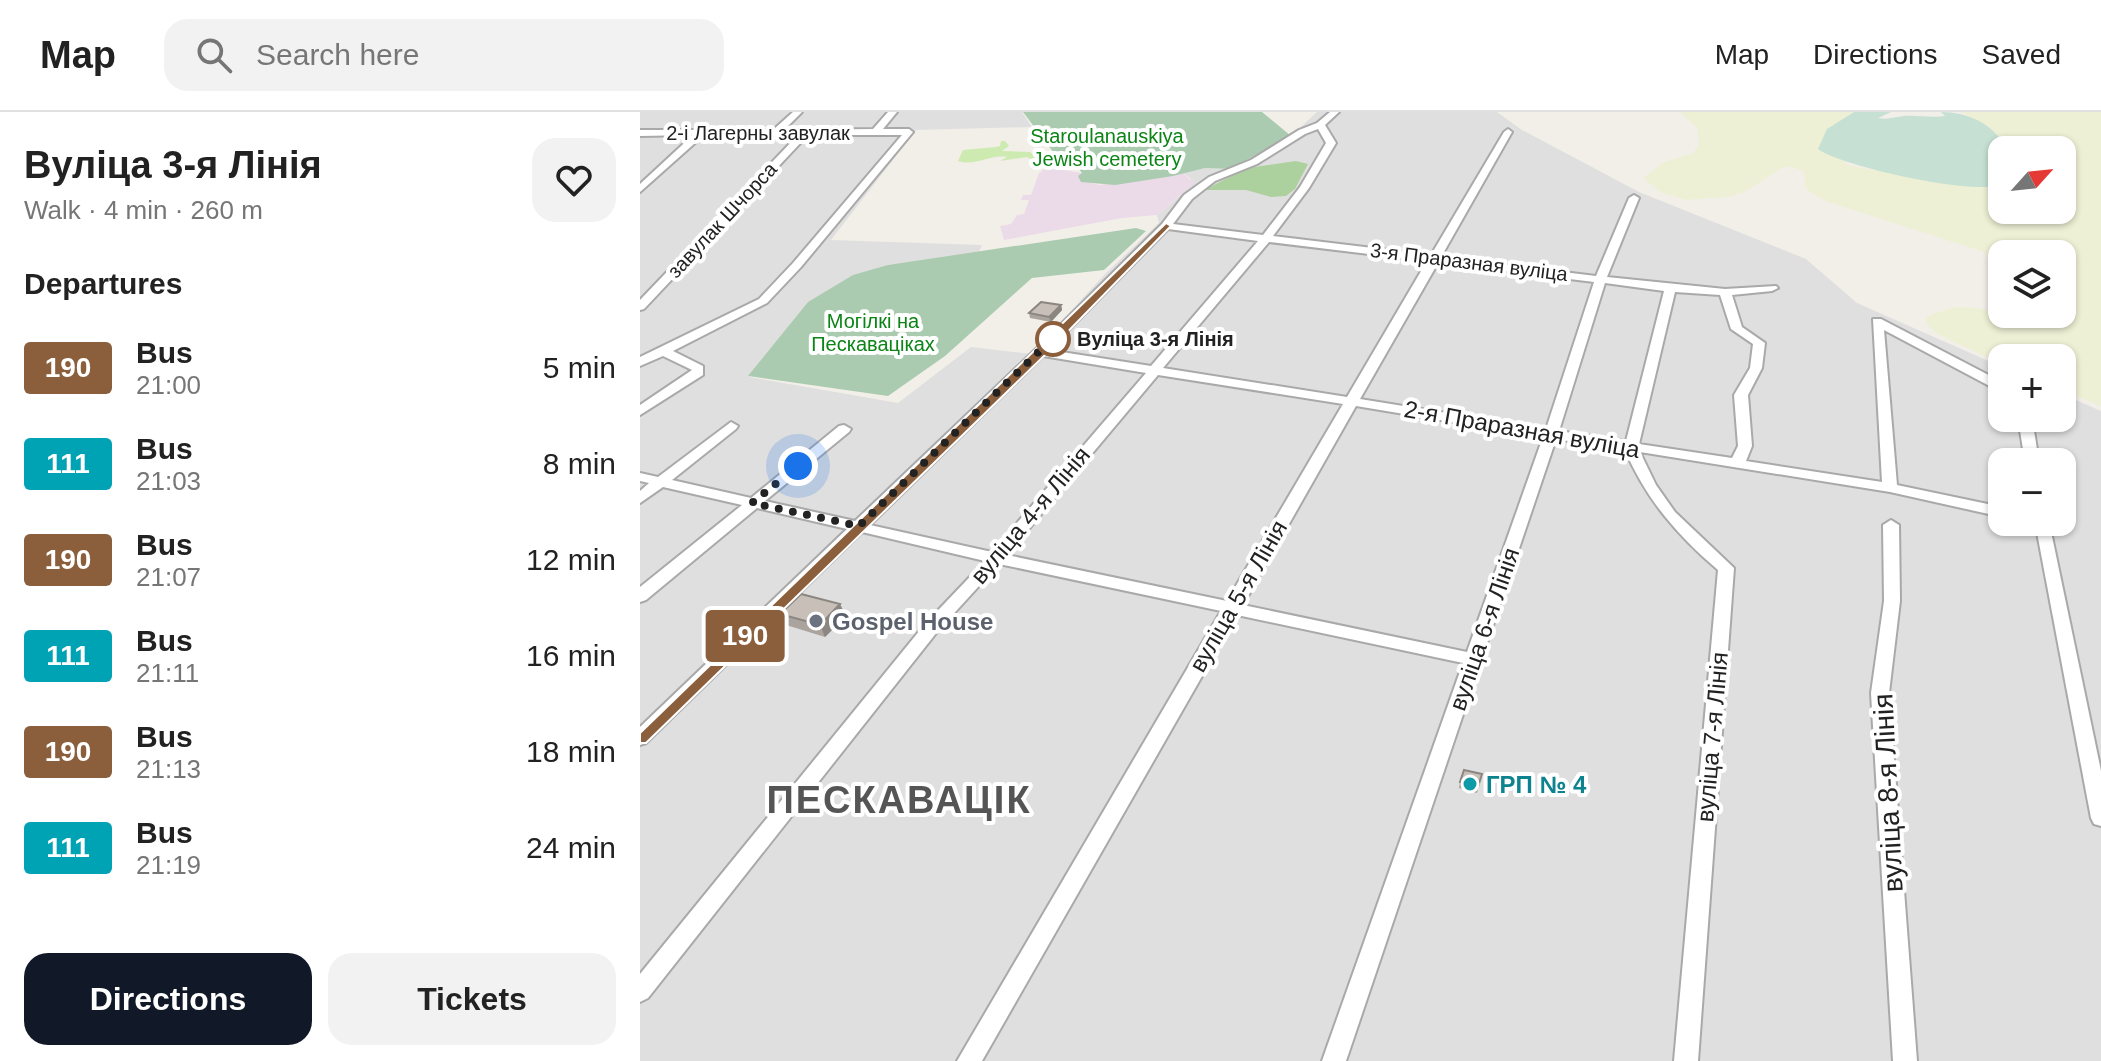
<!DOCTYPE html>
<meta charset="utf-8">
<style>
body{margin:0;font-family:Helvetica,sans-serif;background:#f2f2f2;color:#222;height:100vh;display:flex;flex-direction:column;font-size:30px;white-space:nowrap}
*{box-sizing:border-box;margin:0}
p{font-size:26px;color:#767676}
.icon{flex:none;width:44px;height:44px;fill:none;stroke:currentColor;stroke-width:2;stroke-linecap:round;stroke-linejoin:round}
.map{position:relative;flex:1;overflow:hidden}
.side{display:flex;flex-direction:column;background:#fff;width:640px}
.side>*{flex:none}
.badge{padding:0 16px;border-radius:6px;font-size:28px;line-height:52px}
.needle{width:52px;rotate:63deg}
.controls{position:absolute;left:1348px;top:24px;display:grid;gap:16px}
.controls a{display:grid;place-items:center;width:88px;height:88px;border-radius:16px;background:#fff;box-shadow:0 2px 6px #0004;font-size:40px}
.you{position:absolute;width:40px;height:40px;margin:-20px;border:6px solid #fff;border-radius:50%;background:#1a73e8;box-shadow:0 0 0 12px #1a73e833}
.map>.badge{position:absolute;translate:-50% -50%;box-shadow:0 0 0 4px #fff}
h2{padding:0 24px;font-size:30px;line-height:72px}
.round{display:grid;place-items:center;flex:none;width:84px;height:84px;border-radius:24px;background:#f2f2f2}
.overview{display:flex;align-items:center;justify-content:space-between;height:136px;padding:0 24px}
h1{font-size:38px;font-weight:600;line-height:60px}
.action{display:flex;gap:16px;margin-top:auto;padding:16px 24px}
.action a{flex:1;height:92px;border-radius:24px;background:#111827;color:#fff;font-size:32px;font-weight:600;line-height:92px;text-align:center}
.action a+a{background:#f2f2f2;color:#222}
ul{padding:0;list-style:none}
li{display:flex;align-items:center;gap:24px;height:96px;padding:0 24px}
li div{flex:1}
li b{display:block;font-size:30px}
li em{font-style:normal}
li .badge{min-width:88px;font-weight:700;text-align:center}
header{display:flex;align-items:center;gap:48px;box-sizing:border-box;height:112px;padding:0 40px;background:#fff;border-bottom:2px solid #e0e0e0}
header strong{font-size:38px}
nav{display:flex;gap:44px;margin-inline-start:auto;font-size:28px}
.search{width:560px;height:72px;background:#f2f2f2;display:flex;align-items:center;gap:20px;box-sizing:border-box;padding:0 28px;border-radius:24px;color:#767676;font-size:30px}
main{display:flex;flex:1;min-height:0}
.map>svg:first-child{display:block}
.residential{fill:#e0dfdf;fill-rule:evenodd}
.industrial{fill:#ebdbe8}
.farmland{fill:#eef0d5}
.grass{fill:#cdebb0}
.forest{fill:#add19e}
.wetland{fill:#c6e0d4}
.cemetery{fill:#aacbaf}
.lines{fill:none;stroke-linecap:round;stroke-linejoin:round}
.minor-casing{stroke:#a9a9a9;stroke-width:4}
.minor{fill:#fff;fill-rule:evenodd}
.wall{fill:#aba49e}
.shaded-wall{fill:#8b8681}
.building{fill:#c7bfb8;stroke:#8b8681;stroke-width:2}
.line{fill:#8b5e3c;stroke:#fff;stroke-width:2}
.walk{stroke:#222;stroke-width:8;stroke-dasharray:0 14.4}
.stop-dot{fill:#fff;stroke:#8b5e3c;stroke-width:4}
.worship-dot{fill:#6b7280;stroke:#fff;stroke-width:3}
.culture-dot{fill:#0f9aa8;stroke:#fff;stroke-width:3}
.labels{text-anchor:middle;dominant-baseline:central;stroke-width:8;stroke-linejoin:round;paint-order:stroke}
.far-street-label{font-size:20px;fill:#222;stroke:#fff}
.far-park-label{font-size:20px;fill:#0c8416;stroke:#fff}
.far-stop-label{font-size:20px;font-weight:bold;fill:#222;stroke:#fff;text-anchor:start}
.street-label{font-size:24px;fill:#222;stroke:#fff}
.worship-label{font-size:24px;font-weight:bold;fill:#5b616d;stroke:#fff;text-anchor:start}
.culture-label{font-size:24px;font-weight:bold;fill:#0d838f;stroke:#fff;text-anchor:start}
.near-street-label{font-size:28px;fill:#222;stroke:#fff}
.near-district-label{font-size:38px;font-weight:bold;letter-spacing:2px;fill:#555;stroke:#fff}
</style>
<header>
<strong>Map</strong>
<div class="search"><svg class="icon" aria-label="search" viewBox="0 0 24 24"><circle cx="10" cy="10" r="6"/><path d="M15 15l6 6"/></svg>Search here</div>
<nav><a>Map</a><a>Directions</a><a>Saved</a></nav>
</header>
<main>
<section class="side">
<div class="overview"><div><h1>Вуліца 3-я Лінія</h1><p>Walk · 4 min · 260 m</p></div><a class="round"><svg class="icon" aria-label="heart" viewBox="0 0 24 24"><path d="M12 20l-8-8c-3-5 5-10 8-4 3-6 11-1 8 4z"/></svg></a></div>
<h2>Departures</h2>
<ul>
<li><span class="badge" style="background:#8b5e3c;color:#fff">190</span><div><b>Bus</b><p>21:00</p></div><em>5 min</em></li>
<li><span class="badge" style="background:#00a3b4;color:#fff">111</span><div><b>Bus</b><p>21:03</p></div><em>8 min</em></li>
<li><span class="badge" style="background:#8b5e3c;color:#fff">190</span><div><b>Bus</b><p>21:07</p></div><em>12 min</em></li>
<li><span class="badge" style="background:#00a3b4;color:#fff">111</span><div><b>Bus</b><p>21:11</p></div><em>16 min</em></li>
<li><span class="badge" style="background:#8b5e3c;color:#fff">190</span><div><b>Bus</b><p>21:13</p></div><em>18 min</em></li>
<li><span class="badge" style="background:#00a3b4;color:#fff">111</span><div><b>Bus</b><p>21:19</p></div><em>24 min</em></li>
</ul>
<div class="action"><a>Directions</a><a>Tickets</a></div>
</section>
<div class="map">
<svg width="1461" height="949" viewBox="0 0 1461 949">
<rect width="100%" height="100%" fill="#f2efe9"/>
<path class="residential" d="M0,0h382l10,15 -116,3 -85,110 151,5 -4,9 -90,11 -80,37 -59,75 149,26 73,-56 60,7 74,-80 54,-51 -2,-8 25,-21 9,-15 -9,-7 23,-4 25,1 61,-33 26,-24h180l25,18 117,62 167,67 51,44 145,64v51h60v-24l39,17v650h-1461zM1362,350h60v60h-60z"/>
<polygon class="industrial" points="407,55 442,61 448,70 459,73 542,60 554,71 517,103 482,106 364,128 360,114 371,112 377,103 384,102 389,88 381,88 383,83 391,83 399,61"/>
<polygon class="farmland" points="1040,0 1214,0 1187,17 1183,31 1208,53 1304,71 1357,75 1362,72 1362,98 1422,98 1422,38 1366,38 1361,27 1322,0 1461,0 1461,294 1422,278 1422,246 1362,246 1362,252 1299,223 1287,213 1286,206 1295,201 1315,195 1338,196 1396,213 1409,214 1418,209 1416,202 1422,202 1422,142 1362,142 1362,154 1341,139 1185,89 1166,77 1164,60 1151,54 1142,56 1103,81 1087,85 1046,88 1020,80 1003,66 1024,50 1053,41 1059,32 1057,16"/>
<path class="grass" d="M361,29h4l4,5 -7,5 28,1 14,9 -7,2 -10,-6 -27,4 7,-4c-18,-3 -31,10 -49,4l5,-11 33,-3 4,-1z"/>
<polygon class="forest" points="656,49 668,52 655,77 646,84 631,85 606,78 564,78 607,56"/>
<path class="wetland" d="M1214,0h37l-13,6c10,2 17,-1 26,-2 14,-1 27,2 41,0l-4,-4c26,0 55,12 65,38h-4v34c-24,13 -162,-18 -184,-35l9,-20z"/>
<g class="cemetery">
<polygon points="383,0 622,0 651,24 590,57 565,56 533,64 475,73 441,70 438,64 442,61 427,41 414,41"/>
<polygon points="496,116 506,119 464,158 392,166 305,244 248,284 108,264 168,190 213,163 248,153"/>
</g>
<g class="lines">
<g class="minor-casing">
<g id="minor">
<polygon points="153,0 162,0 144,18 233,17 248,0 257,0 243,17 269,17 273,20 161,155 127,191 33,239 63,254 63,263 0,303 0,293 52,258 23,244 0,254 0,245 119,187 153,151 262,23 168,23 4,197 0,198 0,188 158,23 64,23 0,80 0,72 53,23 0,24 0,18 133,18"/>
<path d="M690,0h9l-14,13 11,18 -27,45 -36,48 158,19 73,-123 4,-3 4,3 -71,125 155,19 33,-78 5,-3 5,3 -32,79 118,12 51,-3 2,2 -6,3 -40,4 10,32 23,16 -3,25 -14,27 4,51 -6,15 136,21 -9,-163h8l121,63v9l-5,-1 -113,-60 13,155 105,22v10l-112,-25 -250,-40 16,33 19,27 59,56 -36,493h-24l44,-491c-41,-35 -72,-71 -93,-120l-69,-11 -210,622h-24l141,-398 -226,-48 -255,446h-25l264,-450 -222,-47 -62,68 -289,366 -8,4v-28l285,-350 60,-63 -123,-29 -216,211 -6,2v-18l207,-198 -90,-21 -111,92 -6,2v-15l102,-82 -79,-18 -23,16v-12l9,-8 -9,-2v-8l18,4 73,-55 7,4 -2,3 -64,51 79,18 88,-72 5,-1 7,4 -2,3 -84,69 90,20 181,-172 126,-125 22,-29 25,-18 42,-17 48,-30 18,-7zM678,17l8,14 -26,44 -37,48 -90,-11 19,-25 23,-18 42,-17 48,-30zM528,117l90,12 -107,125 -102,-16zM629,130l158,19 -80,136 -184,-29zM798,151l156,19 -48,147 -186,-30zM965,171l59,8 -38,150 -67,-10zM1035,180l45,3 11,34 22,15 -3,24 -16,27 4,51 -6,12 -93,-14zM403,244l103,17 -154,179 -122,-27zM518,263l185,29 -116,197 -220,-46zM716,294l187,31 -76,215 -224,-47z"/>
<polygon points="1378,306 1392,306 1399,350 1385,350"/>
<polygon points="1251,408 1259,413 1260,489 1249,581 1277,949 1253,949 1231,581 1244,489 1243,413"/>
<polygon points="1395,410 1409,410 1461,659 1461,714 1454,712 1451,706"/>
</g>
</g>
<use href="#minor" class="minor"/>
</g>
<g class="wall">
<polygon points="421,193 422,198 411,210 390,206 389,201"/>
<polygon points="140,502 206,504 185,525 146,513"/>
<polygon points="842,662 837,681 819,676 820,670"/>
</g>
<g class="shaded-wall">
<polygon points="421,193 422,198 411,210 409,205"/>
<polygon points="200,492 206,504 185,525 180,513"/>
</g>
<g class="building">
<polygon points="401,190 421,193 409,205 389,201"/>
<polygon points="161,482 200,492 180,513 140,502"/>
<polygon points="824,658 842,662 838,675 820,670"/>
</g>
<polygon class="line" points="526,111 531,114 529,116 405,243 6,631 0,631 0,621"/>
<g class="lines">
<polyline class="walk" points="158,354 112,391 219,414 415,224 413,227"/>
</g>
<circle class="stop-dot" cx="413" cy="227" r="16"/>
<circle class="worship-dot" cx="176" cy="509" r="8"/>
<circle class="culture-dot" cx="830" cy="672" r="8"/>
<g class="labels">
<g class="far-street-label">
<text x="118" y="21">2-і Лагерны завулак</text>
<text transform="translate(82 108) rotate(-47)">завулак Шчорса</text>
<text transform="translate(829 150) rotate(7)">3-я Праразная вуліца</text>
</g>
<g class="far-park-label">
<text x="467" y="24">Staroulanauskiya<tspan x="467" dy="23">Jewish cemetery</tspan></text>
<text x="233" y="209">Могілкі на<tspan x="233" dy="23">Пескаваціках</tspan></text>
</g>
<g class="far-stop-label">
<text x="437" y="227">Вуліца 3-я Лінія</text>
</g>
<g class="street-label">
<text transform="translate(882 317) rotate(10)">2-я Праразная вуліца</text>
<text transform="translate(390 403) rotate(-50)">вуліца 4-я Лінія</text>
<text transform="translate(598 484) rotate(-60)">вуліца 5-я Лінія</text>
<text transform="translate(844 517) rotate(-71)">вуліца 6-я Лінія</text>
<text transform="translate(1072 625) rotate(-85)">вуліца 7-я Лінія</text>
</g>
<g class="worship-label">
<text x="192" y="509">Gospel House</text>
</g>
<g class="culture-label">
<text x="846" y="672">ГРП № 4</text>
</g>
<g class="near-street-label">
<text transform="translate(1248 681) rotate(-93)">вуліца 8-я Лінія</text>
</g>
<g class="near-district-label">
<text x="259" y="688">ПЕСКАВАЦІК</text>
</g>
</g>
</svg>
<div class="controls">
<a><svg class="needle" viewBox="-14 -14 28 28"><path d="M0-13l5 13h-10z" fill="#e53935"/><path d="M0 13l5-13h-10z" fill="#767676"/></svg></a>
<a><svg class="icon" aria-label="layers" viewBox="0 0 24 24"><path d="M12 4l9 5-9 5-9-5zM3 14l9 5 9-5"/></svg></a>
<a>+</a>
<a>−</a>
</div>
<div class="you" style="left:158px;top:354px"></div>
<b class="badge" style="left:105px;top:524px;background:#8b5e3c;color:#fff">190</b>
</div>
</main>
